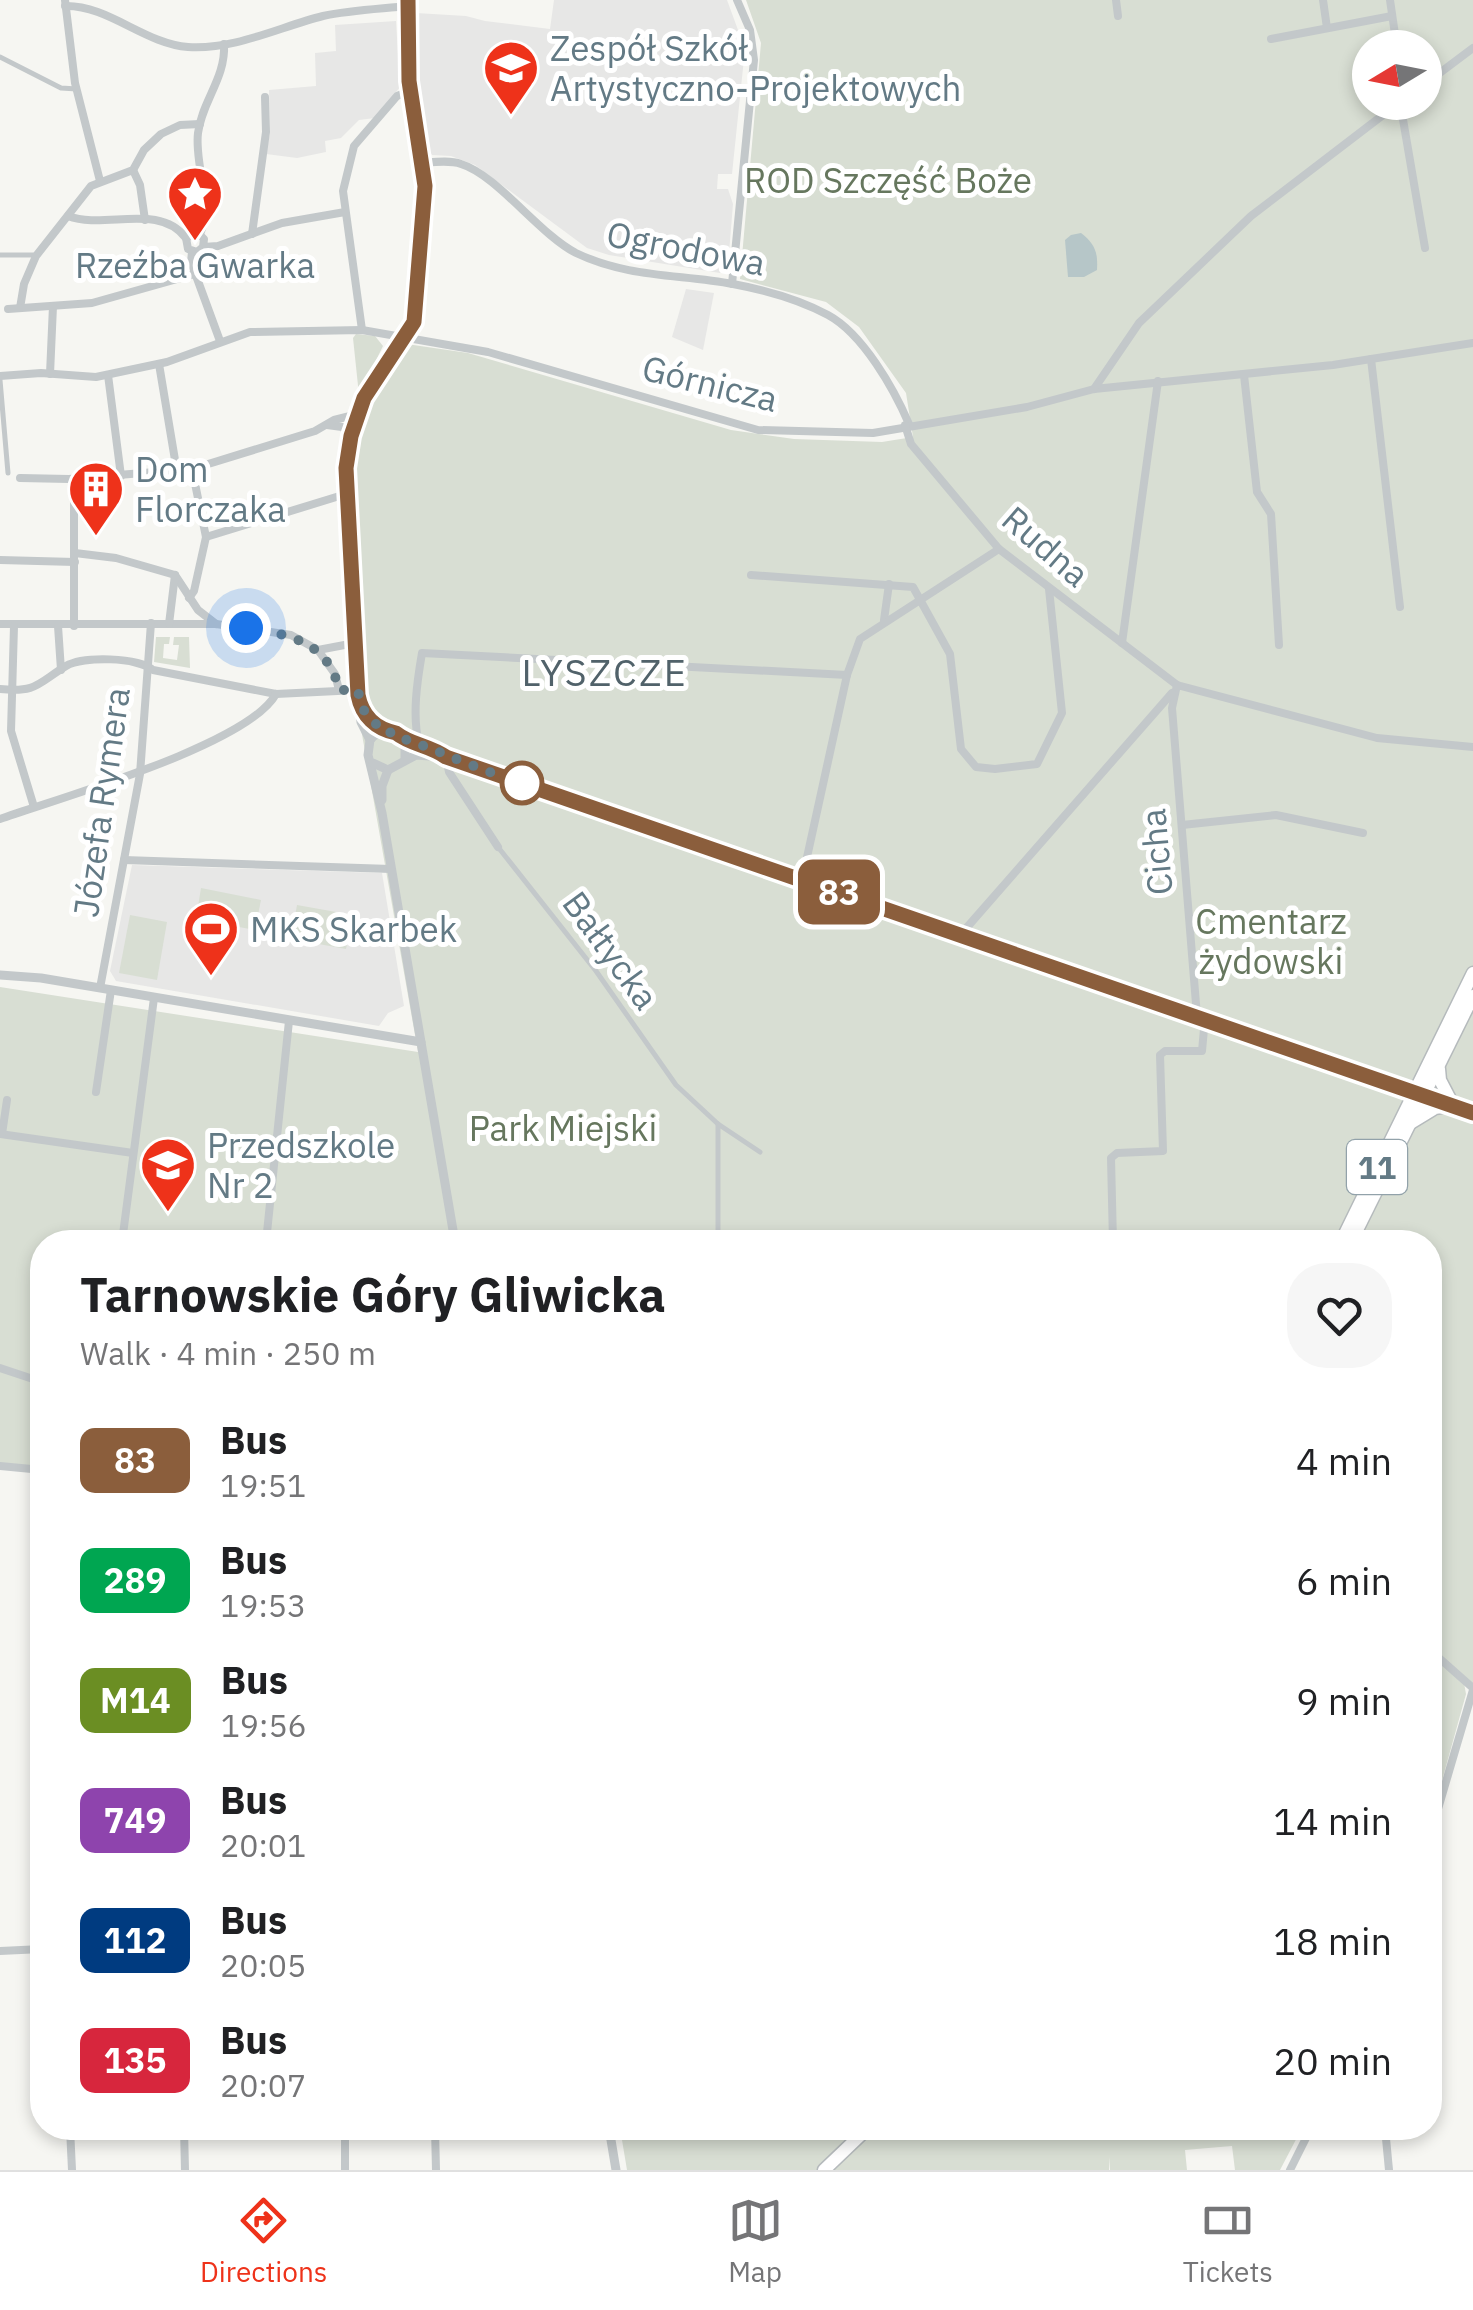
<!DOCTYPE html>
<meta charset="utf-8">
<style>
body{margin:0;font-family:"IBM Plex Sans",sans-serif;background:#f6f6f6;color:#202124;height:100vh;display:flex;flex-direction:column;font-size:38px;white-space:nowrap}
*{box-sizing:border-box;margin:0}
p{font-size:32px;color:#757577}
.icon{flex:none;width:55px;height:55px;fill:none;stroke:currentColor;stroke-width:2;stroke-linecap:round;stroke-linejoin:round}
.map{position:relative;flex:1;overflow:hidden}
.details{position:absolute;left:30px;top:1230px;width:1412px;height:910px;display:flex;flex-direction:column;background:#fff;border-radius:40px;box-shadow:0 5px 15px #0003}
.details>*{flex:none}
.badge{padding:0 20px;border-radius:15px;font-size:35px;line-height:65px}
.needle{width:65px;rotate:260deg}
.tools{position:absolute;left:1352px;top:30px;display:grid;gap:20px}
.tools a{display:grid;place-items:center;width:90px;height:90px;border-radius:50%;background:#fff;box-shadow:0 5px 15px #0003;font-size:50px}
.you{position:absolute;width:50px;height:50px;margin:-25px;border:8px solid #fff;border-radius:50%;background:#1a73e8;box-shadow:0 0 0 15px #1a73e833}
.map>.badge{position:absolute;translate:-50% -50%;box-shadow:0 0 0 5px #fff}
.round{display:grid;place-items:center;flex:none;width:105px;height:105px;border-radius:40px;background:#f6f6f6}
.overview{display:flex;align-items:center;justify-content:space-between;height:170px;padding:0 50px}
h1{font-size:48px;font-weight:800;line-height:75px}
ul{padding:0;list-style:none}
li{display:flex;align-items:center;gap:30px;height:120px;padding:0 50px}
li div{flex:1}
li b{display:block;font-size:38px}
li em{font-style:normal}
li .badge{min-width:110px;font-weight:700;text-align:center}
.tab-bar{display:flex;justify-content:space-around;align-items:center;height:140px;border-top:2px solid #e0e0e0;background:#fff;font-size:28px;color:#757577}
.tab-bar a{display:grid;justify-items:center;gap:5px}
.tab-bar .on{color:#ee321a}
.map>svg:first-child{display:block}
.built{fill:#e7e7e6}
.green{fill:#d8ded3;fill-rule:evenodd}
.water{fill:#b6c6c8}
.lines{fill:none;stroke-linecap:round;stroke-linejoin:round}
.primary-casing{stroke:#b6bbbe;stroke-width:14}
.trunk-casing{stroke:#b5babc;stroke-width:15}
.pedestrian{stroke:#c3c8ca;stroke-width:5}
.minor{stroke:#c3c8ca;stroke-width:8}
.tertiary{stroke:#c3c8ca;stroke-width:9}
.primary{stroke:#fff;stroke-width:11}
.trunk{stroke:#fff;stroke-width:12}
.line-casing{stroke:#fff;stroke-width:22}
.line{stroke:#8b5e3c;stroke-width:15}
.walk{stroke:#637a85;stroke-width:10;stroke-dasharray:0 18}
.stop-dot{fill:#fff;stroke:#8b5e3c;stroke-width:5}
.labels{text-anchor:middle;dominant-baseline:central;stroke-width:10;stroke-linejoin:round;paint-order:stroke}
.shield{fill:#fff;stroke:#92a2aa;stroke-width:2.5}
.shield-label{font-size:32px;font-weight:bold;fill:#637a85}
.poi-label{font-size:35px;fill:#637a85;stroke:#fff;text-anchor:start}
.park-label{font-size:35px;fill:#66775e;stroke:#fff}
.street-label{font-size:35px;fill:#637a85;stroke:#fff}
.neighbourhood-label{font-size:38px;letter-spacing:2.5px;fill:#51626a;stroke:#fff}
</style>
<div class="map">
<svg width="1473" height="2170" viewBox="0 0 1473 2170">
<rect width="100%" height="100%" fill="#f6f6f2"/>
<g class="built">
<polygon points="554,0 727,0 745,49 732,174 718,174 717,189 728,189 733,204 728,265 724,270 720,273 609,255 587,248 475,165 451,156 432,155 429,151 418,100 416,13 466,16 485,21 550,29"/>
<polygon points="396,21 400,87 375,118 359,120 341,138 325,141 326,152 297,158 266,154 270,133 269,90 316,86 315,53 336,51 335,25"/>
<polygon points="686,289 714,293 703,350 672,337"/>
<polygon points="132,865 382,873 404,1006 388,1013 379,1026 116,981 110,971"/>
</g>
<g class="green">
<path d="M746,0h727v1686l-43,-33v-411h-1388v225l-42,-4v-476l418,65 -64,-363 -11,-179 -2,-56 18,-53 34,-59 75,11 263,77 63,9 88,3 31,-5 -7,-44 -47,-66 -33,-25 -86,-23 21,-236zM1370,48h55v54h-55z"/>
<polygon points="356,334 375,336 383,346 359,395 353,338"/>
<polygon points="156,637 170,637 169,644 164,644 163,658 177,660 179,645 173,645 174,637 189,637 190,668 154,662"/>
<polygon points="201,888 261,900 255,930 196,919"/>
<polygon points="297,905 353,915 346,949 291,939"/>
<polygon points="130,915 167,922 157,980 119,973"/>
<polygon points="1430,1656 1464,1683 1466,1694 1430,1824"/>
<polygon points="620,2128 1174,2128 1181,2132 1192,2132 1197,2128 1261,2128 1262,2135 1271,2134 1271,2128 1302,2128 1280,2170 1235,2170 1232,2146 1185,2150 1187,2170 1110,2170 1109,2157 1109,2170 627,2170"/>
</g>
<path class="water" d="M1081,233c14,11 17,19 16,37l-13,7h-16l-3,-37 6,-5z"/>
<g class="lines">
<g class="primary-casing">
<polyline id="primary" points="1418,1092 1473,1113"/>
</g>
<g class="trunk-casing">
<g id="trunk">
<polyline points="1412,1122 1435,1108 1453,1105 1440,1080 1439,1069"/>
<polyline points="1341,1242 1473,973"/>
<polyline points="1351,1242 1473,996"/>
<polyline points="824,2170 868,2128"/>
</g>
</g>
<g class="pedestrian">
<polyline points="0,57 61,88 77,89"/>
<polyline points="0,255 33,255"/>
<polyline points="0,380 8,473"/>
<polyline points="498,847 596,971 676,1085 718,1124 760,1152"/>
<polyline points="718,1124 718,1242"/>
</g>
<g class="minor">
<polyline points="65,0 75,83 100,181"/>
<polyline points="1116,0 1118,16"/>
<polyline points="1323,0 1327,28"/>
<polyline points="1390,0 1397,48"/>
<path d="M65,6c43,-1 80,38 123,41 47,3 91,-20 135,-31 28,-6 57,-7 85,-10"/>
<polyline points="1271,39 1392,16"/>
<polyline points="1425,84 1473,48"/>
<polyline points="1400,102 1425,248"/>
<path d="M423,163c12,-1 27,-3 38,1 36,11 78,70 115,89 52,25 104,21 157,31 32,6 67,16 95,31 35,19 66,74 81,109"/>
<polyline points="133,170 140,185 145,220"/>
<path d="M68,216c36,14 91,-14 118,22"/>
<path d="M200,234c14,-29 -6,-69 -2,-101 4,-32 28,-55 26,-89"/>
<polyline points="252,234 266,132 265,97"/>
<polyline points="203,247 204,239 198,233 186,238 188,249 197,252 203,247 218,246 282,223 345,212"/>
<polyline points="192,252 191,262 220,341"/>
<polyline points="732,284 754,60 750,30 737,0"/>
<polyline points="20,308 24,284 36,256 91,186 133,170 144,150 161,134 180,125 200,124"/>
<polyline points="8,309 92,303 195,274"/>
<polyline points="362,330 343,191 354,146 397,96 410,91"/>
<polyline points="1371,359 1400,607"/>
<polyline points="159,364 177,472"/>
<polyline points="50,374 53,306"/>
<polyline points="108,375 121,476"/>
<polyline points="1244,375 1257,492 1271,514 1279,645"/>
<polyline points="0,376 41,373 96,377 167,362 250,332 362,330 488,352 758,430 873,433 1027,407 1094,389 1333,365 1473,343"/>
<polyline points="1094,389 1139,323 1251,216 1400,102"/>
<polyline points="327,425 342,427 351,436"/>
<polyline points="905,425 911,444 999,549 1177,685 1377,738 1473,747"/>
<polyline points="20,478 69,479 192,469 315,431 334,420 358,414"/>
<polyline points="206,537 346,494"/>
<polyline points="75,553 116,558 175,575"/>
<polyline points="0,560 75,562"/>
<polyline points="175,575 198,610 216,624"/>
<polyline points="751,575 913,587 950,654 961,749 976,767 995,769 1037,764 1062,713 1049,589"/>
<polyline points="189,598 194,591 206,537 192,469"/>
<polyline points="884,620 889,584"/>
<polyline points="0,624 216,624 291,635 318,650 335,674 339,690"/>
<polyline points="169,624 175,575"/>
<polyline points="14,626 11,731 34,807"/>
<polyline points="58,626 61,670"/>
<polyline points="74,626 74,479"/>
<polyline points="1122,643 1158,381"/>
<polyline points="318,650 355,643"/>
<polyline points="1177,685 1172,708 1197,1016"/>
<path d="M0,689c37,4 38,-6 66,-23 17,-10 72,-9 87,4l123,24 82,-4"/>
<path d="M419,744c-7,-28 -2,-62 3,-91l425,22"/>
<polyline points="446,757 449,772 498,847"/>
<path d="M0,819c59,-21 248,-74 276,-125"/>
<polyline points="1182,825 1276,815 1363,833"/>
<polyline points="124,860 391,869"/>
<polyline points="802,880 847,675 860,639 999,549"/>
<polyline points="962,933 1172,693"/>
<polyline points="100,988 140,774 151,623"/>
<polyline points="96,1092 111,990"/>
<polyline points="0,1134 133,1153"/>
<polyline points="2,1134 7,1100"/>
<polyline points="122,1242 154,998"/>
<polyline points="266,1242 289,1021"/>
<polyline points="1113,1242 1111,1158 1117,1153 1163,1151 1160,1055 1165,1051 1202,1051 1205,1018"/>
<polyline points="0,1368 42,1382"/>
<polyline points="0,1466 42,1470"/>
<polyline points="1430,1650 1473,1688"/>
<polyline points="1430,1836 1473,1690"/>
<polyline points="0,1951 42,1949"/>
<polyline points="70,2128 72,2170"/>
<polyline points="184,2128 185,2170"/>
<polyline points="345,2128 345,2170"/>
<polyline points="435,2128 436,2170"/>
<polyline points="1385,2128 1389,2170"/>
<polyline points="1290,2170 1311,2128"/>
</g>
<g class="tertiary">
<polyline points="361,708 383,731"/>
<polyline points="370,740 361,722 358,690 346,468 351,436 364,398 414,322 425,185 410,91 408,0"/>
<polyline points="405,742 426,746 446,757 1414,1091"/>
<path d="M405,760v-18c-9,-13 -25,-14 -35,-2l-2,15 14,58 73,429"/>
<polyline points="373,763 388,770 416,755 443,757"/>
<polyline points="382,800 382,786 388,770"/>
<polyline points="0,975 41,978 421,1042"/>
<polyline points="609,2128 616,2170"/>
</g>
<use href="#primary" class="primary"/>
<use href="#trunk" class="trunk"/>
</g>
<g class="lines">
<g class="line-casing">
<path id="line" d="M408,0l1,81 16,105 -11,136 -50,76 -13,38 -5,32 12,227c4,21 18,34 38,38 15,12 33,12 50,24l1027,356"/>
</g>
<use href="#line" class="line"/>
<path class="walk" d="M246,628c43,6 83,14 93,62h19l3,17 22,25 13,1c12,10 21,10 36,16 29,12 60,25 90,34"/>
</g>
<defs>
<g id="school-pin" transform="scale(2.875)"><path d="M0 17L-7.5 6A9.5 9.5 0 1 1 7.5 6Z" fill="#ee321a" stroke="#fff"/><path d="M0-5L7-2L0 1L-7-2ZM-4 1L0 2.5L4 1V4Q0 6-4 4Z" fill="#fff"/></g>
<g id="sight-pin" transform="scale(2.875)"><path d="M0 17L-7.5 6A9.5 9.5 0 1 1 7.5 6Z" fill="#ee321a" stroke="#fff"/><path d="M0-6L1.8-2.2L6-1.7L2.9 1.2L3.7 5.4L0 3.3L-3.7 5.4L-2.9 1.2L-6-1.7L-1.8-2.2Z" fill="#fff"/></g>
<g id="building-pin" transform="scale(2.875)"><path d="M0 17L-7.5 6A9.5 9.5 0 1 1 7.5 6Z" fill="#ee321a" stroke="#fff"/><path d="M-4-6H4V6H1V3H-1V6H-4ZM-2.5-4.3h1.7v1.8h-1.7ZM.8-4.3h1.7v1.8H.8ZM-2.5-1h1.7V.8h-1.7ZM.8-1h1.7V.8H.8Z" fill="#fff"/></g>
<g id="stadium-pin" transform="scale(2.875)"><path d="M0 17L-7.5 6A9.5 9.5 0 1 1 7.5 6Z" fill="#ee321a" stroke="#fff"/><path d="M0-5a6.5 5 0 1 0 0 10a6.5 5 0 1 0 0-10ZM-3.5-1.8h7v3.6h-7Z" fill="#fff"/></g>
</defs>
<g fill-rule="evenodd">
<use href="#school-pin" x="511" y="68"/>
<use href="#sight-pin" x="195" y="194"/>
<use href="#building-pin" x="96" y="489"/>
<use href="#stadium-pin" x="211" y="929"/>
<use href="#school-pin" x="168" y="1165"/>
</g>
<circle class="stop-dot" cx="522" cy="783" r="20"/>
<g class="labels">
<rect class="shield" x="1347" y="1140" width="60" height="54" rx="8"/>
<g class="shield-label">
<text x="1377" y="1167">11</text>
</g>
<g class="poi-label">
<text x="550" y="48">Zespół Szkół<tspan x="550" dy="40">Artystyczno-Projektowych</tspan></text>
<text x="195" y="265" text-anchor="middle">Rzeźba Gwarka</text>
<text x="135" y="469">Dom<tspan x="135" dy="40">Florczaka</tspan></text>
<text x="250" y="929">MKS Skarbek</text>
<text x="207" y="1145">Przedszkole<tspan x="207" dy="40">Nr 2</tspan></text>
</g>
<g class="park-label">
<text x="888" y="180">ROD Szczęść Boże</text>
<text x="1271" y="921">Cmentarz<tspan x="1271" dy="40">żydowski</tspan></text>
<text x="563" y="1128">Park Miejski</text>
</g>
<g class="street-label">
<text transform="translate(686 248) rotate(11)">Ogrodowa</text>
<text transform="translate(710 383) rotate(14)">Górnicza</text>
<text transform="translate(1046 546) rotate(41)">Rudna</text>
<text transform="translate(101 802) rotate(-82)">Józefa Rymera</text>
<text transform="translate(1156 852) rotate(-95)">Cicha</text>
<text transform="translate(611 950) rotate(54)">Bałtycka</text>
</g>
<g class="neighbourhood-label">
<text x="605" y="671">LYSZCZE</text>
</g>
</g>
</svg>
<div class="tools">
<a><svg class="needle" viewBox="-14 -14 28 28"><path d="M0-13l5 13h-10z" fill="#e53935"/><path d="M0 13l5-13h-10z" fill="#757577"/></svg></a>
</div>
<div class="you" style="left:246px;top:628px"></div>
<b class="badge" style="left:839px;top:892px;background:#8b5e3c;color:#fff">83</b>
<section class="details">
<div class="overview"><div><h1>Tarnowskie Góry Gliwicka</h1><p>Walk · 4 min · 250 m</p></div><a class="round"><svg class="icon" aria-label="heart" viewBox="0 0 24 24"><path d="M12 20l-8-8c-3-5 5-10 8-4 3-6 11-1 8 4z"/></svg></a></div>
<ul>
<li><span class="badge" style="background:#8b5e3c;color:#fff">83</span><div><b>Bus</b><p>19:51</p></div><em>4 min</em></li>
<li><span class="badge" style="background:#00a651;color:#fff">289</span><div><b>Bus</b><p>19:53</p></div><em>6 min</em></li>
<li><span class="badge" style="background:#6b8e23;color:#fff">M14</span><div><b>Bus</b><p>19:56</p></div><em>9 min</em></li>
<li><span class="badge" style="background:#8e44ad;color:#fff">749</span><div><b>Bus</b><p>20:01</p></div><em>14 min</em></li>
<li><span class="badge" style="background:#003b80;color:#fff">112</span><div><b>Bus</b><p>20:05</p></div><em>18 min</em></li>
<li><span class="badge" style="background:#d7263d;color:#fff">135</span><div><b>Bus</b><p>20:07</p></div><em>20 min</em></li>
</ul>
</section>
</div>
<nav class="tab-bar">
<a class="on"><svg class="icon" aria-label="directions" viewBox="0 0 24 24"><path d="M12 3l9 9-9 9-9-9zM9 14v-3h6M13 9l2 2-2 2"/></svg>Directions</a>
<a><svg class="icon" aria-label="map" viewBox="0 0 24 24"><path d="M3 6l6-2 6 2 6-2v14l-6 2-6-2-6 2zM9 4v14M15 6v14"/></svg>Map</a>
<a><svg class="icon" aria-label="tickets" viewBox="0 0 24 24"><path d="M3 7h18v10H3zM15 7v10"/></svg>Tickets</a>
</nav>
